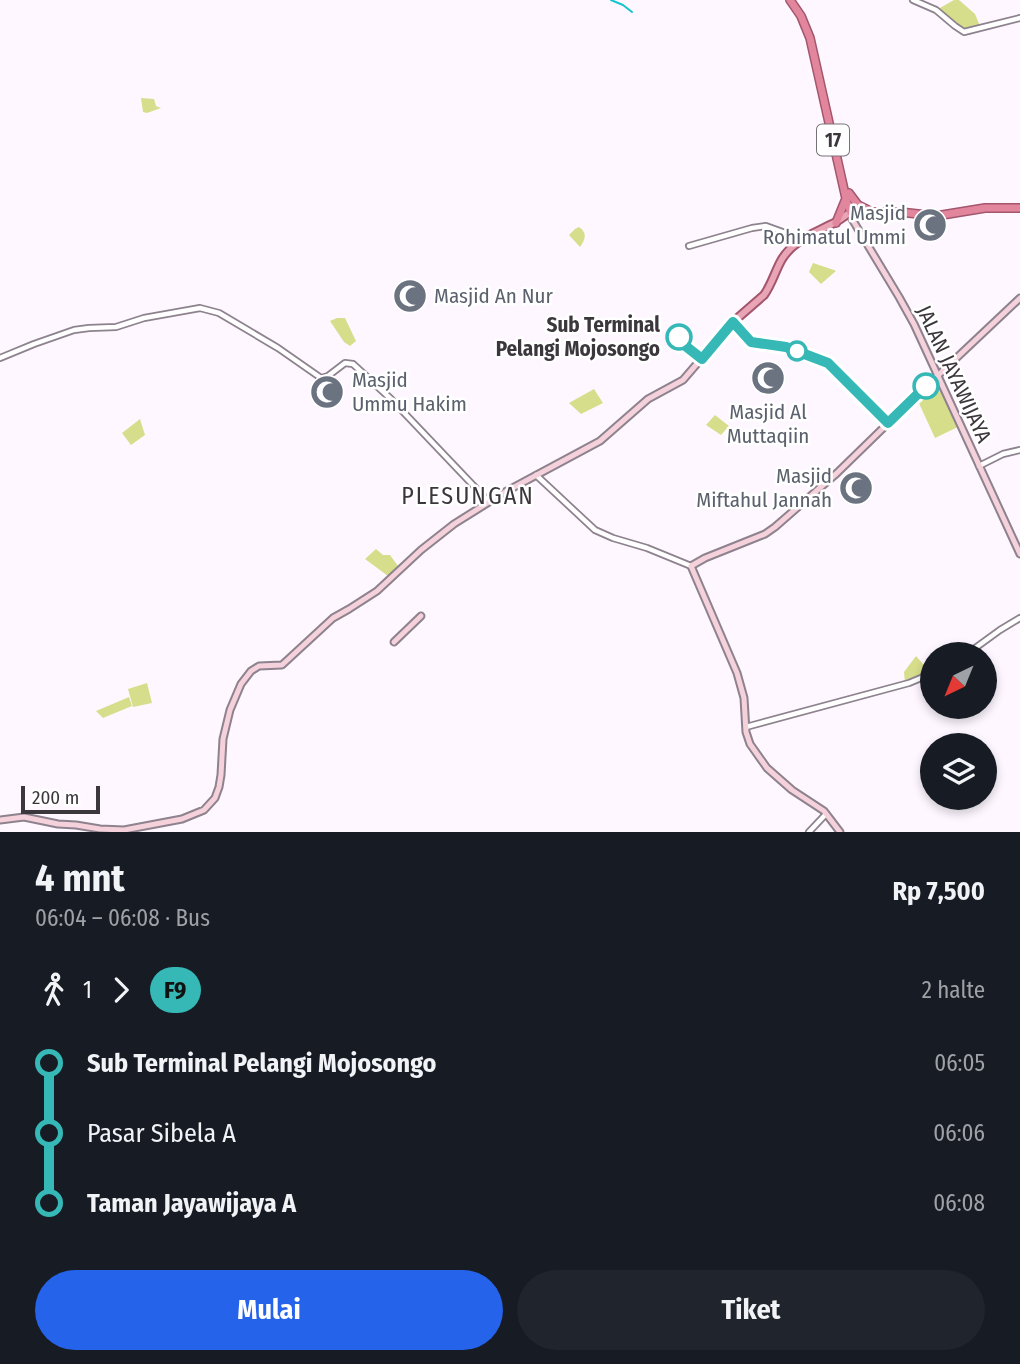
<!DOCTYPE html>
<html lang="id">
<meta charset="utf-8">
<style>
body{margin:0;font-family:"Fira Sans Condensed",sans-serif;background:#20242c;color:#f1f3f6;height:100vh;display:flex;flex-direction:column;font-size:26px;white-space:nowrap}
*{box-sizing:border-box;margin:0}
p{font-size:23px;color:#9ea1a6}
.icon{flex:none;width:38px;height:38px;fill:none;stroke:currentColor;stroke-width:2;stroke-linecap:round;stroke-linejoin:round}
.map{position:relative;height:832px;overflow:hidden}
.side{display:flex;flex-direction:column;background:#171b24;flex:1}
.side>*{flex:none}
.badge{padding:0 14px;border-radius:23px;font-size:24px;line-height:46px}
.needle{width:46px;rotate:223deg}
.tools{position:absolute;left:920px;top:642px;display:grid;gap:14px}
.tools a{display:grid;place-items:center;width:77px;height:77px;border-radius:50%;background:#171b24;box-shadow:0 4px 10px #0003;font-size:35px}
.scale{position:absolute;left:21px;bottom:18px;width:79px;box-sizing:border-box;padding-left:7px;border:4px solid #3c373c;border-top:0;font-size:19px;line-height:24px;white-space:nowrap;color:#3c373c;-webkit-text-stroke:5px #fff;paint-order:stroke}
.map>.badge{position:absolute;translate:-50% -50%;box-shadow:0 0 0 4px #fff}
.legs{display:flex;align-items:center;gap:10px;height:77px;padding:0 35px;font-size:23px}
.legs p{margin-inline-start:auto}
.overview{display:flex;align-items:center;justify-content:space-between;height:119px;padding:0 35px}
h1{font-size:38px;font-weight:700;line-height:52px}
.cta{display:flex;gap:14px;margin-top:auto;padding:14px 35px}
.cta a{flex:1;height:80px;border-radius:42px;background:#2563eb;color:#fff;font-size:28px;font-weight:700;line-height:80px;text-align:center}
.cta a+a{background:#20242c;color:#f1f3f6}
ul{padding:0 35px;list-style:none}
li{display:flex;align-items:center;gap:24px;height:70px;font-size:26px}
li i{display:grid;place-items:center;width:10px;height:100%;margin:0 9px;background:currentColor}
li i::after{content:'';width:18px;height:18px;margin:-9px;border:5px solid;border-radius:50%;background:#171b24}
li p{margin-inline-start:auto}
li:first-child i{background:linear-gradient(#0000 50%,currentColor 0)}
li:last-child i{background:linear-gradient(currentColor 50%,#0000 0)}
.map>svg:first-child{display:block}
.green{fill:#d6de8b}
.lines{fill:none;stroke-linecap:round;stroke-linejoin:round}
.stream{stroke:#13c6ce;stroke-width:2}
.tertiary-casing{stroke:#8d828d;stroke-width:8}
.secondary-casing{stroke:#8d828d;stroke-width:9}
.primary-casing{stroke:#a3566c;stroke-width:10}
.trunk-casing{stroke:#a3566c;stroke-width:10}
.tertiary{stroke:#fff;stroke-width:4.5}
.secondary{stroke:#f4d1db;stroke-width:5}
.primary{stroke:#e9a4b6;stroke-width:6}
.trunk{stroke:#e2869e;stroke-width:7}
.line-1-casing{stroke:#fff;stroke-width:16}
.line-1{stroke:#35b8b6;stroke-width:10}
.stop-1-dot{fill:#fff;stroke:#35b8b6;stroke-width:3.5}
.labels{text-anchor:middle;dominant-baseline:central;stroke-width:5;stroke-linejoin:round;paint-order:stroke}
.shield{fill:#fff;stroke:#767376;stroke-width:2}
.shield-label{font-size:19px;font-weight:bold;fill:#3c373c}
.worship-label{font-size:21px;fill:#5b616d;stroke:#fff;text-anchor:end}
.stop-label{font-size:21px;font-weight:bold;fill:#3c373c;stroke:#fff;text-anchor:end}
.street-label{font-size:21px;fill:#3c373c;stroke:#fff}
.quarter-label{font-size:24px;letter-spacing:2px;fill:#3c373c;stroke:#fff}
</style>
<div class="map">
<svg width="1020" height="832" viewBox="0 0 1020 832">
<rect width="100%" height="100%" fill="#fef7ff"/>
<g class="green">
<polygon points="954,0 959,0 975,14 980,26 967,30 962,29 938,9"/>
<polygon points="141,98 154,99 156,106 161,108 147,113 143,112"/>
<path d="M579,227c9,6 6,13 1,20l-11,-12 6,-6z"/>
<polygon points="813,263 834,270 836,271 821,284 809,272"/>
<polygon points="337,318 345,318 356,341 350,346 344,342 330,321"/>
<polygon points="938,378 960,426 935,438 917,399"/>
<polygon points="594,389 603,403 581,414 569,403"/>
<polygon points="715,415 729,426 721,435 706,425"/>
<polygon points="140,419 145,435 131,445 122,433"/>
<polygon points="376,549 383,555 390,555 398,566 388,576 365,559"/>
<polygon points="916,656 924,665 928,673 905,683 904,672"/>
<polygon points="147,683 152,703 133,707 128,689"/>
<polygon points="129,697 132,706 103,718 96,711"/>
</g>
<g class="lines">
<polyline class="stream" points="611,0 623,5 632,12"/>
<g class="tertiary-casing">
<g id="tertiary">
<polyline points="913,0 936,10 955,26 964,32 1020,18"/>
<polyline points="689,246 752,228 766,226 802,239"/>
<polyline points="733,322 751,342 786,347 828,363 888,423"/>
<polyline points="0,358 34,344 74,330 89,328 116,327 144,318 200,308 219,313 278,348 321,378 328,376 345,363 353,364 391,399 489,502"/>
<polyline points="979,466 1003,454 1020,450"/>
<polyline points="536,475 595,530 613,538 647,548 691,566"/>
<polyline points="967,654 1000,630 1020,618"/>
<polyline points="746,727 909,683 933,673"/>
<polyline points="809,832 826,814"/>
</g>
</g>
<g class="secondary-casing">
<g id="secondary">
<polyline points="851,212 852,219 899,297 914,324 1020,554"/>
<polyline points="394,642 421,616"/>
<polyline points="0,820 24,817 58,824 76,825 100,829 124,830 182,819 204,810 215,798 219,787 221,775 223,739 230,710 241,684 251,671 259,666 282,665 333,618 349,609 377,591 421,550 454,524 505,492 600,441 648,399 683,380 733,322"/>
<polyline points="840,832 824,811 792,790 767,768 750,744 746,732 744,698 737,673 691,566 705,558 765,534 775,527 837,473 914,398 1020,298"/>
</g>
</g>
<g class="primary-casing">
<path id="primary" d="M733,322l31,-27c8,-11 11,-24 18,-36 12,-19 31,-25 50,-35 7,-3 12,-8 19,-12"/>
</g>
<g class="trunk-casing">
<g id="trunk">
<polyline points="790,0 801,16 810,38 847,203 851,212"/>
<polyline points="849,193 858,205 868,210"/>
<polyline points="851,212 900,212 936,216 985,208 1020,208"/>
<polyline points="836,223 845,201"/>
</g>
</g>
<use href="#tertiary" class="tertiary"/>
<use href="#secondary" class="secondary"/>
<use href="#primary" class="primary"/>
<use href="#trunk" class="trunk"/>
</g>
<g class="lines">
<g class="line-1-casing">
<polyline id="line-1" points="679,337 680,345 683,344 702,359 733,322 751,342 786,347 828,363 888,423 926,386"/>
</g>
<use href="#line-1" class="line-1"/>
</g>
<defs>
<g id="mosque-disc" transform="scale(1.75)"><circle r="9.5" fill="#6b7280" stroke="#fff"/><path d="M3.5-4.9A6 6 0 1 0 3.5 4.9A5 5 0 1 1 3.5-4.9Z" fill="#fff"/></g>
</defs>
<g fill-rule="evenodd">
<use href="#mosque-disc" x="930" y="225"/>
<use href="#mosque-disc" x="410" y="296"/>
<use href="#mosque-disc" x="768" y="378"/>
<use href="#mosque-disc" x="327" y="392"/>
<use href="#mosque-disc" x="856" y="488"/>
</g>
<g class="stop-1-dot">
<circle cx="679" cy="337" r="12"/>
<circle cx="797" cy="351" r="9"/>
<circle cx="926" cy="386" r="12"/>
</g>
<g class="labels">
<rect class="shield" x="817" y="124.5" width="32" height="31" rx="5"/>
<g class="shield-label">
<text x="833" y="140">17</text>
</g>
<g class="worship-label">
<text x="906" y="213">Masjid<tspan x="906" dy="24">Rohimatul Ummi</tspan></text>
<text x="434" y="296" text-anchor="start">Masjid An Nur</text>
<text x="352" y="380" text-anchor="start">Masjid<tspan x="352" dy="24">Ummu Hakim</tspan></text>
<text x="768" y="412" text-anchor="middle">Masjid Al<tspan x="768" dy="24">Muttaqiin</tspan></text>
<text x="832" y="476">Masjid<tspan x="832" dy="24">Miftahul Jannah</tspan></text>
</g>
<g class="stop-label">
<text x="660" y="325">Sub Terminal<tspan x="660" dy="24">Pelangi Mojosongo</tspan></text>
</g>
<g class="street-label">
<text transform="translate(954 374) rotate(65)">JALAN JAYAWIJAYA</text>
</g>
<g class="quarter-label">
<text x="468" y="496">PLESUNGAN</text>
</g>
</g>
</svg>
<div class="tools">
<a><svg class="needle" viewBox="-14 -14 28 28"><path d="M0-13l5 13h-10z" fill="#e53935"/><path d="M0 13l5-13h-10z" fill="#9ea1a6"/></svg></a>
<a><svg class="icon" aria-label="layers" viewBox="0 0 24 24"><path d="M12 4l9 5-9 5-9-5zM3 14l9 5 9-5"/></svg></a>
</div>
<div class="scale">200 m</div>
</div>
<section class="side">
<div class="overview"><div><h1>4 mnt</h1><p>06:04 – 06:08 · Bus</p></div><b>Rp 7,500</b></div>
<div class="legs"><svg class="icon" aria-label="walk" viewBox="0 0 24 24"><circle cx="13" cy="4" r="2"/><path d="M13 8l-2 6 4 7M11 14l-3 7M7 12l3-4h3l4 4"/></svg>1<svg class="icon" aria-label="forward" viewBox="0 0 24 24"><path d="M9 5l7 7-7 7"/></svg><b class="badge" style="background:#35b8b6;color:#111">F9</b><p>2 halte</p></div>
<ul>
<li><i style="color:#35b8b6"></i><b>Sub Terminal Pelangi Mojosongo</b><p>06:05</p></li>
<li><i style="color:#35b8b6"></i><span>Pasar Sibela A</span><p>06:06</p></li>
<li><i style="color:#35b8b6"></i><b>Taman Jayawijaya A</b><p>06:08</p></li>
</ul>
<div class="cta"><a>Mulai</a><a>Tiket</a></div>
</section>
